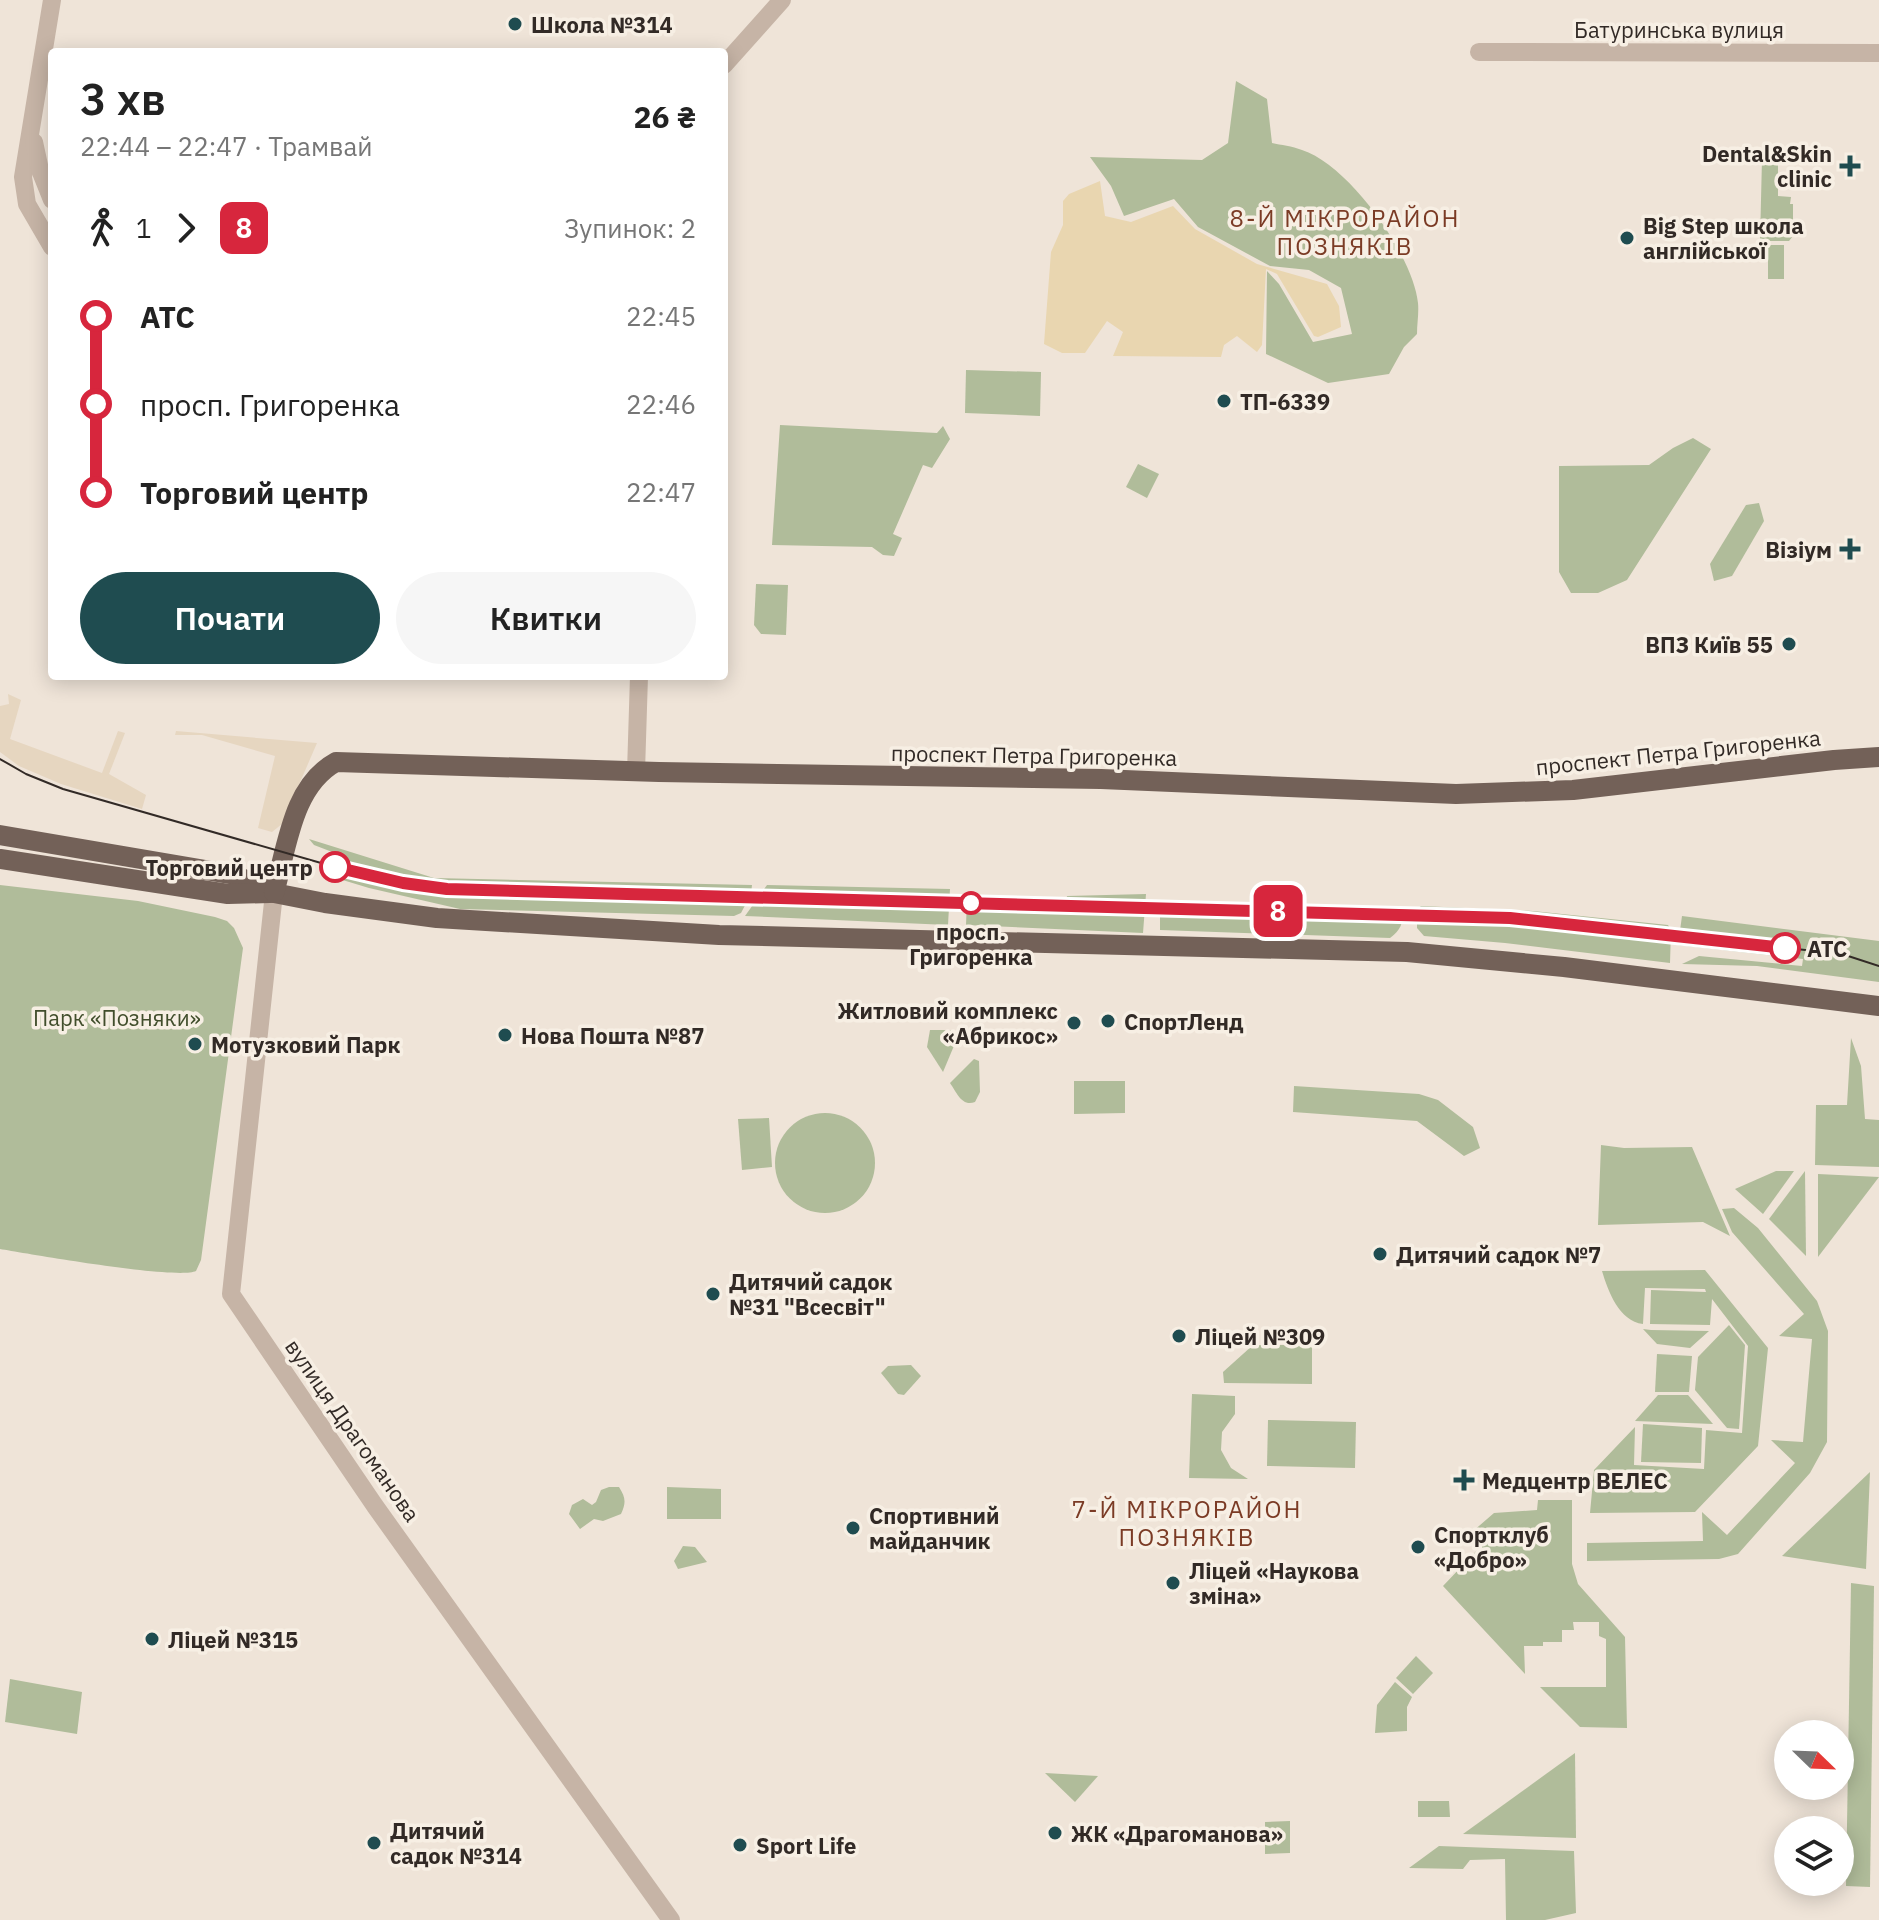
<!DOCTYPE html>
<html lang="uk">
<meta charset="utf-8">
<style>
body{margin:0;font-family:"IBM Plex Sans",sans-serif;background:#f6f6f6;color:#222;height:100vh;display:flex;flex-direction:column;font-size:30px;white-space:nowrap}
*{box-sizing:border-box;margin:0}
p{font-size:26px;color:#767676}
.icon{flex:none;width:44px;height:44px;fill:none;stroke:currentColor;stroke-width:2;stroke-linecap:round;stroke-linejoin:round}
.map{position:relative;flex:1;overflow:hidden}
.drawer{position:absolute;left:48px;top:48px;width:680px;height:632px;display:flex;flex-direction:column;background:#fff;border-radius:8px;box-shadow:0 4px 20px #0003}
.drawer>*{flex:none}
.badge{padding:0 16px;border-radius:12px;font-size:28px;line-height:52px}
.needle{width:52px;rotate:113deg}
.tools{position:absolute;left:1774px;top:1720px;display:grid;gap:16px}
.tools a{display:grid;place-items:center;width:80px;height:80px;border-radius:50%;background:#fff;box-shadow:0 4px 20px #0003;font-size:40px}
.map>.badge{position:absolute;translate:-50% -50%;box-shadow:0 0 0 4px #fff}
.legs{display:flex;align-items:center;gap:12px;height:88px;padding:0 32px;font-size:26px}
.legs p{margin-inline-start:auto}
.headline{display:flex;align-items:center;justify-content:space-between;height:136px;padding:0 32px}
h1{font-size:44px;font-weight:600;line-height:60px}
.button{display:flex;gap:16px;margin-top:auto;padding:16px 32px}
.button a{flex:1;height:92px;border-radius:48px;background:#1f4c50;color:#fff;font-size:32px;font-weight:600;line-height:92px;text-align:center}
.button a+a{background:#f6f6f6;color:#222}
ul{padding:0 32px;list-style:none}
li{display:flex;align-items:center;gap:28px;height:88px;font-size:30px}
li i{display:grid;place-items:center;width:12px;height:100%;margin:0 10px;background:currentColor}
li i::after{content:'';width:20px;height:20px;margin:-10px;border:6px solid;border-radius:50%;background:#fff}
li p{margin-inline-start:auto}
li:first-child i{background:linear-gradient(#0000 50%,currentColor 0)}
li:last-child i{background:linear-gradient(currentColor 50%,#0000 0)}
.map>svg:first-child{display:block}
.green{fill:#b0bc9a}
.sand{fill:#e9d6b0}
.plaza{fill:#e6d6c0}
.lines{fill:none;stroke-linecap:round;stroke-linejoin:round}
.minor{stroke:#c6b4a6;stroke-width:18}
.major{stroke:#736158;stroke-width:20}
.tram{stroke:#322a26;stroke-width:2}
.line-1-casing{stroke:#fff;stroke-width:18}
.line-1{stroke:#d7263d;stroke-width:12}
.poi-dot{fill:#1f4c50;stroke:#f7efe4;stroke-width:3}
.stop-1-dot{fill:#fff;stroke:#d7263d;stroke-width:4}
.labels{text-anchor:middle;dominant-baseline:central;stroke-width:7;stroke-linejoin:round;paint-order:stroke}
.poi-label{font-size:22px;font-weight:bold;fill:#322a26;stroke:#f7efe4;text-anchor:start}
.street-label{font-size:22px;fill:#322a26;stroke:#f7efe4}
.stop-label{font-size:22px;font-weight:bold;fill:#322a26;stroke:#f7efe4;text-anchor:end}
.park-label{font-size:22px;fill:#414e2c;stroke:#f7efe4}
.neighbourhood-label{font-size:24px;letter-spacing:2px;fill:#7b3b25;stroke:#f7efe4}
</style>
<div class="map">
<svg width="1879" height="1920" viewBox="0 0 1879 1920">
<rect width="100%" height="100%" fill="#efe4d8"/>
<g class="green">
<path d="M1236,81l31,18 5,44c9,2 20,3 30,7 47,15 111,105 116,153 1,10 -1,21 -1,31l-13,13 -15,27 -61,9 -62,-29 1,-83 12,13 34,58 39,-8 -11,-46 -32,-18 -39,-4 -72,-39 -24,-28 -50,17 -13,-30 -21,-29 112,3 26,-17z"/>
<polygon points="1762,159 1778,160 1778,196 1791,197 1790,204 1793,204 1793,236 1789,241 1760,241"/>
<rect x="1768" y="245" width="16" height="34"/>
<polygon points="966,370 1041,372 1040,416 965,413"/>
<polygon points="780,425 937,433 943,426 950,439 932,468 923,465 893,534 902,538 894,556 883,555 872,547 772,545"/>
<polygon points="1693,438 1711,449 1627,580 1598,593 1571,593 1559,572 1559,466 1649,465 1673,448"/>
<polygon points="1138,464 1159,474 1147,498 1126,487"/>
<polygon points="1759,503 1764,521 1732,576 1714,581 1710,564 1746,505"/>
<polygon points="756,584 788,585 786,635 761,634 754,625"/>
<polygon points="309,839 434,878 752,885 751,894 741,913 734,916 460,909 369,888 336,878 340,855 314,845"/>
<path d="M0,885l138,16 77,16 12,4 7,7 9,20 -42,312 -5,11c-19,9 -166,-17 -196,-22z"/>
<polygon points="767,885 950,889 948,925 745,916"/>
<polygon points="1146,894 1143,933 966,925 967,900 1066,903 1067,896"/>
<path d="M1160,901l132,3 111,6c0,13 -2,20 -13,28l-230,-8z"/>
<polygon points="1421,906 1533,911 1668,925 1671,930 1670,963 1505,943 1424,936 1417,928 1417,909"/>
<polygon points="1682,916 1879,941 1879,982 1757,966 1682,964 1699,956 1802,966 1803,959 1678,945"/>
<polygon points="930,1030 953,1030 956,1041 943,1072 927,1047"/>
<polygon points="1851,1038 1861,1066 1865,1119 1879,1120 1879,1167 1815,1165 1816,1105 1847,1105"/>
<path d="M974,1059l5,2 1,31 -5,10c-13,5 -18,-9 -25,-19z"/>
<polygon points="1074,1081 1125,1081 1125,1113 1074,1114"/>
<polygon points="1294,1086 1419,1094 1438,1100 1473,1127 1480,1148 1464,1156 1417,1121 1293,1112"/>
<circle cx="825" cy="1163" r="50"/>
<polygon points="769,1118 772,1167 742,1170 738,1119"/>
<polygon points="1601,1145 1624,1148 1692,1147 1730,1236 1703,1222 1598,1225"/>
<polygon points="1776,1171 1794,1171 1763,1214 1735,1189"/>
<polygon points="1805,1171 1806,1256 1769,1219"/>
<polygon points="1818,1174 1879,1177 1818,1257"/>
<polygon points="1734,1208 1758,1228 1817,1301 1828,1331 1827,1442 1810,1473 1738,1554 1719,1559 1587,1561 1587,1543 1703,1541 1702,1512 1727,1535 1795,1463 1771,1440 1803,1442 1812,1339 1779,1336 1804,1314 1732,1232 1722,1209"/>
<path d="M1705,1270l63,78 -10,98 -63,66 -105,1 4,-43 41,-43 -1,38 70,4 2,-39 36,3 6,-87 -36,-47 -2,26 -60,-1 1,-34 55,2 -1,-3 -60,-1 -2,36c-24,-3 -35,-33 -41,-53z"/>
<polygon points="1729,1325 1745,1345 1739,1429 1727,1428 1695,1390 1698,1357"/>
<polygon points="1643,1329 1651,1330 1709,1331 1690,1348 1657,1344"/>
<polygon points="1253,1345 1312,1345 1312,1384 1224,1383 1223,1372"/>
<polygon points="1657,1354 1692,1356 1689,1392 1655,1392"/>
<polygon points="911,1365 921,1376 904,1395 898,1394 881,1373 888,1366"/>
<polygon points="1192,1394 1235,1396 1235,1414 1222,1432 1221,1450 1231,1468 1248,1479 1189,1478"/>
<polygon points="1658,1395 1688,1395 1713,1424 1635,1421"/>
<polygon points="1268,1420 1356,1422 1355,1468 1267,1466"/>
<polygon points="1643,1424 1702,1428 1701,1463 1641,1462"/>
<polygon points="1870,1472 1866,1569 1782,1556"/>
<path d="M609,1487h10c7,11 7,16 2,27l-18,7 -9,-2 -14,10 -11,-15 3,-9 11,-6 9,6 4,-3 5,-12z"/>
<polygon points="667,1487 721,1489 721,1519 667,1519"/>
<polygon points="1538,1500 1572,1500 1572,1564 1578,1584 1625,1637 1627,1728 1580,1727 1540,1687 1606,1687 1606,1639 1599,1636 1599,1622 1573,1622 1574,1630 1562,1630 1562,1642 1543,1642 1543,1646 1524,1646 1525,1674 1443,1586 1482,1545 1472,1532 1494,1513 1537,1510"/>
<polygon points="683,1546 695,1547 707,1562 678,1569 674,1561"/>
<polygon points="1851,1583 1874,1586 1870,1887 1846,1886"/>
<polygon points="1416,1656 1433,1673 1413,1694 1396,1678"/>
<polygon points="10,1679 82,1692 77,1734 5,1722"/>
<polygon points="1395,1682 1412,1697 1407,1707 1407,1731 1375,1733 1377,1705"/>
<polygon points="1575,1753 1576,1838 1463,1834"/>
<polygon points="1045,1773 1098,1776 1075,1802"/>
<polygon points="1418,1801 1449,1801 1450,1817 1418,1817"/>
<polygon points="1290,1821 1290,1853 1265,1854 1265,1822"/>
<polygon points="1439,1846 1574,1851 1576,1913 1545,1920 1506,1920 1505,1859 1470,1860 1463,1869 1409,1868"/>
</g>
<polygon class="sand" points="1100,181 1105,216 1131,222 1173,206 1195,229 1257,264 1327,284 1339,306 1341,327 1318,337 1314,336 1277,274 1266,269 1262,345 1257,352 1237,336 1224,345 1221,357 1113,356 1123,332 1107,321 1085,353 1062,353 1044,344 1051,252 1063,225 1063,201 1069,194"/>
<g class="plaza">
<polygon points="8,694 21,700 10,739 102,773 118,731 125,733 109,774 146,795 142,809 61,784 19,766 0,752 0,706 9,704"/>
<polygon points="176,731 317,743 282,824 272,832 258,828 275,756 202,735 175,735"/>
</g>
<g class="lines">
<g class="minor">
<polyline points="52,0 23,177 27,204 52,247"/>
<polyline points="1479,52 1879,53"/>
<polyline points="724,65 782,0"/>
<polyline points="34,142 40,170 52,200"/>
<polyline points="636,772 639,676"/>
<polyline points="274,893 231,1294 375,1506 671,1920"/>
</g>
<g class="major">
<polyline points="0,835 235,875 274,893 325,903 437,918 719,935 1407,952 1564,967 1879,1006"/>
<polyline points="0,859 228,894 270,893"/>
<path d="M274,893c13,-45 18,-107 62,-131l323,10 442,7 355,15 117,-4 261,-30 45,-3"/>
</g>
<polyline class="tram" points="0,759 26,774 63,789 335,867 425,887 1510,918 1842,954 1879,966"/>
</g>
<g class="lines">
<g class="line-1-casing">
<polyline id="line-1" points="335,867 403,883 447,889 1510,918 1785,948"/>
</g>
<use href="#line-1" class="line-1"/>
</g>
<g class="poi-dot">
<circle cx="515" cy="24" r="8"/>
<path d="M1846 154h8v8h8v8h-8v8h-8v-8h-8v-8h8z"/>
<circle cx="1627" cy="238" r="8"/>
<circle cx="1224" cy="401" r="8"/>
<path d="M1846 537h8v8h8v8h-8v8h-8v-8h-8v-8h8z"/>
<circle cx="1789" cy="644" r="8"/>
<circle cx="1108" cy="1021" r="8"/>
<circle cx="1074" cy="1023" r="8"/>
<circle cx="505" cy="1035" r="8"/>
<circle cx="195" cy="1044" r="8"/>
<circle cx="1380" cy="1254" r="8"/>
<circle cx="713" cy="1294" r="8"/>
<circle cx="1179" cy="1336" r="8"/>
<path d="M1460 1468h8v8h8v8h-8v8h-8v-8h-8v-8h8z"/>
<circle cx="853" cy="1528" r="8"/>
<circle cx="1418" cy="1547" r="8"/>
<circle cx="1173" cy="1583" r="8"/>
<circle cx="152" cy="1639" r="8"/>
<circle cx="1055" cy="1833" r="8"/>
<circle cx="374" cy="1843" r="8"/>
<circle cx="740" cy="1845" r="8"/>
</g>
<g class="stop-1-dot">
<circle cx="335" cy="867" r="14"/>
<circle cx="971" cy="903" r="10"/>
<circle cx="1785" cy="948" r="14"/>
</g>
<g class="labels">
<g class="poi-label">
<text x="531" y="24">Школа №314</text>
<text x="1832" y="153" text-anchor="end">Dental&amp;Skin<tspan x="1832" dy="25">clinic</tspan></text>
<text x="1643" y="225">Big Step школа<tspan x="1643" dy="25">англiйськоï</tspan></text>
<text x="1240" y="401">ТП-6339</text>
<text x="1832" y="549" text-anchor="end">Візіум</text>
<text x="1773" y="644" text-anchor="end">ВПЗ Київ 55</text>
<text x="1058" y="1010" text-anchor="end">Житловий комплекс<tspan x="1058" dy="25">«Абрикос»</tspan></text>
<text x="1124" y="1021">СпортЛенд</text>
<text x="521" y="1035">Нова Пошта №87</text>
<text x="211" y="1044">Мотузковий Парк</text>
<text x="1396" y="1254">Дитячий садок №7</text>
<text x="729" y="1281">Дитячий садок<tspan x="729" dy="25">№31 "Всесвіт"</tspan></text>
<text x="1195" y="1336">Ліцей №309</text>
<text x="1482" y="1480">Медцентр ВЕЛЕС</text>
<text x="869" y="1515">Спортивний<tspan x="869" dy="25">майданчик</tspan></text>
<text x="1434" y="1534">Спортклуб<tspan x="1434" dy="25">«Добро»</tspan></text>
<text x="1189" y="1570">Ліцей «Наукова<tspan x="1189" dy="25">зміна»</tspan></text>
<text x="168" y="1639">Ліцей №315</text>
<text x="390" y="1830">Дитячий<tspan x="390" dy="25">садок №314</tspan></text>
<text x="1071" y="1833">ЖК «Драгоманова»</text>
<text x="756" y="1845">Sport Life</text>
</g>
<g class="street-label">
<text x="1679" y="29">Батуринська вулиця</text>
<text transform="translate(1678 752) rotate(-6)">проспект Петра Григоренка</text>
<text transform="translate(1034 755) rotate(1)">проспект Петра Григоренка</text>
<text transform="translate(353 1430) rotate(55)">вулиця Драгоманова</text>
</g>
<g class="stop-label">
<text x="313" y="867">Торговий центр</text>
<text x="971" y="931" text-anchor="middle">просп.<tspan x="971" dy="25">Григоренка</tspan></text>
<text x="1807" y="948" text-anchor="start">АТС</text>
</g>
<g class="park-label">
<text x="117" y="1017">Парк «Позняки»</text>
</g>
<g class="neighbourhood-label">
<text x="1345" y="218">8-Й МІКРОРАЙОН<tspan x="1345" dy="28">ПОЗНЯКІВ</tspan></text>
<text x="1187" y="1509">7-Й МІКРОРАЙОН<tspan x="1187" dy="28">ПОЗНЯКІВ</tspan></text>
</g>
</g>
</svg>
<div class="tools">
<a><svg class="needle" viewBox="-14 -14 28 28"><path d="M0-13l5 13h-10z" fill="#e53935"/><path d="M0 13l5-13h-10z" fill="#767676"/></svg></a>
<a><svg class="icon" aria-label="layers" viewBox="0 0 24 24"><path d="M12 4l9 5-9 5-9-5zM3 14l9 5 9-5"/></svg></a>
</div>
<b class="badge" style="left:1278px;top:911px;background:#d7263d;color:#fff">8</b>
<section class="drawer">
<div class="headline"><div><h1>3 хв</h1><p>22:44 – 22:47 · Трамвай</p></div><b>26 ₴</b></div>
<div class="legs"><svg class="icon" aria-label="walk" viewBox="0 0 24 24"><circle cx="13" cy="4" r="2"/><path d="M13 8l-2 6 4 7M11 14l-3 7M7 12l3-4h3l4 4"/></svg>1<svg class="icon" aria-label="forward" viewBox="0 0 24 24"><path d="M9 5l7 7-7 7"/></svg><b class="badge" style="background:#d7263d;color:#fff">8</b><p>Зупинок: 2</p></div>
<ul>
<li><i style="color:#d7263d"></i><b>АТС</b><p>22:45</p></li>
<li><i style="color:#d7263d"></i><span>просп. Григоренка</span><p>22:46</p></li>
<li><i style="color:#d7263d"></i><b>Торговий центр</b><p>22:47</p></li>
</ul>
<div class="button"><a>Почати</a><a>Квитки</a></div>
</section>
</div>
